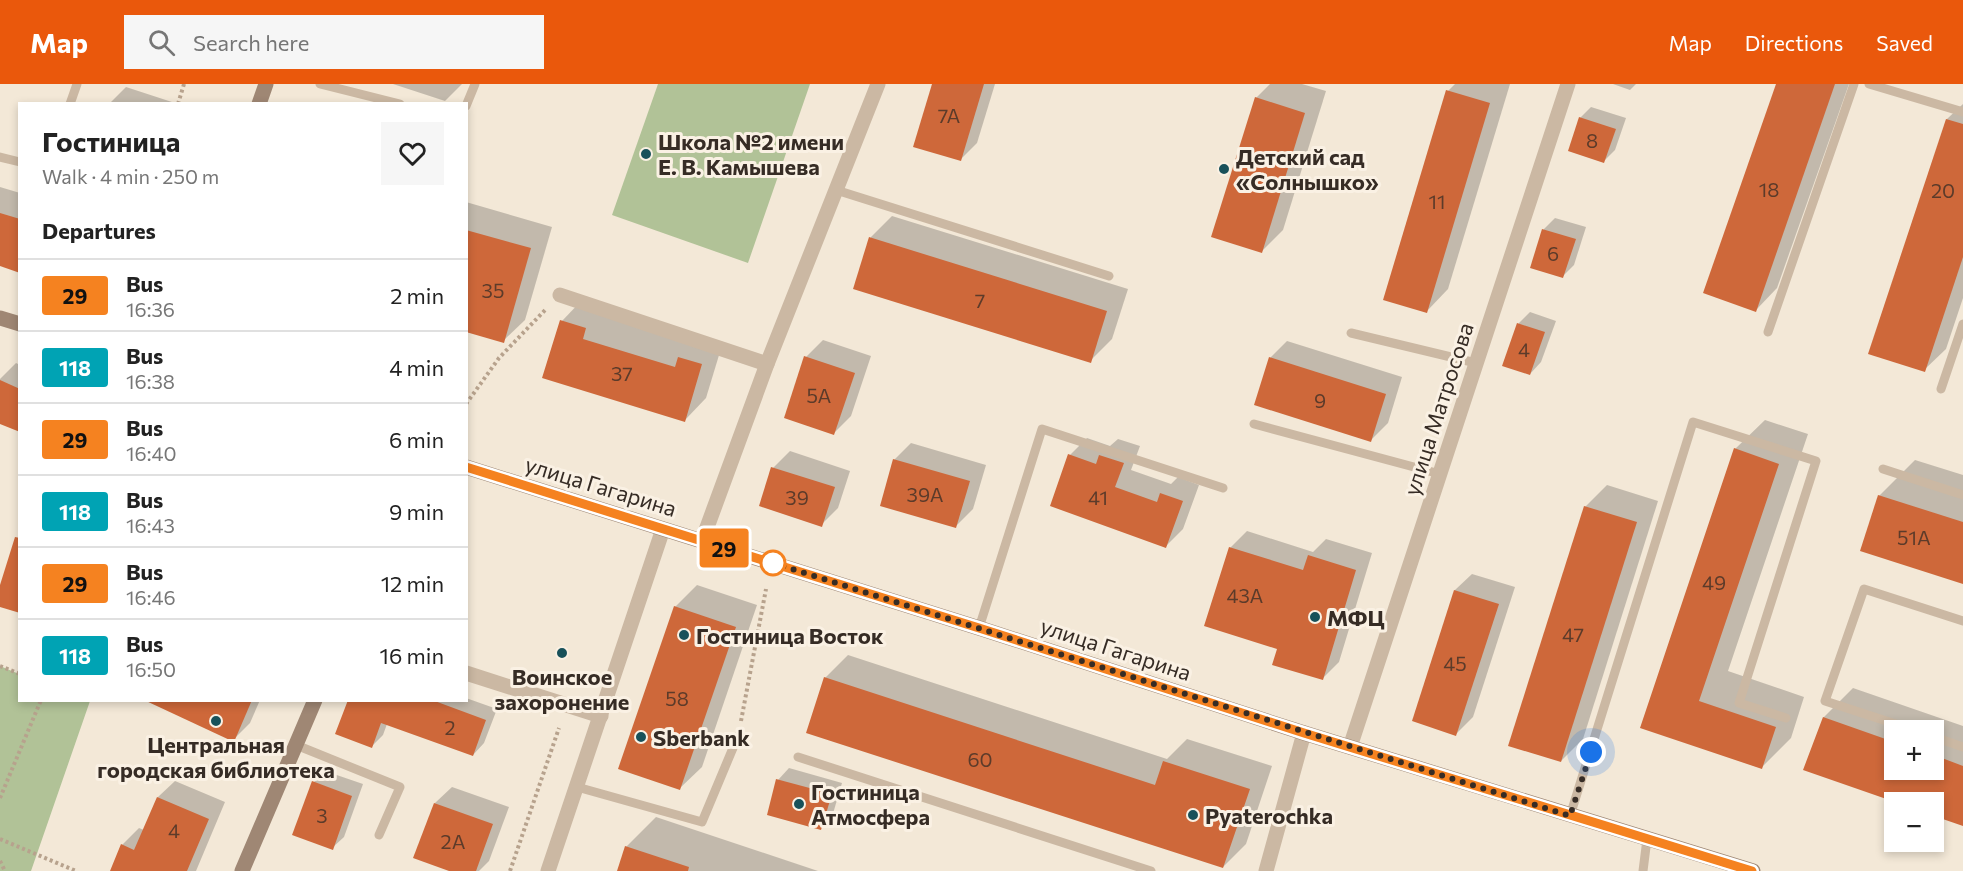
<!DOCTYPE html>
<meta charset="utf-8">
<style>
body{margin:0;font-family:Commissioner,sans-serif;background:#f6f6f6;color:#222;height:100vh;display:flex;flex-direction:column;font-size:22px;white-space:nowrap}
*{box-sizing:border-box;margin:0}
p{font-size:20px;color:#767676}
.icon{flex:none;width:33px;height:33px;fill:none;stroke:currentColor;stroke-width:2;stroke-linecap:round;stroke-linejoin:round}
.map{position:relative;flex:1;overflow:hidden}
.sheet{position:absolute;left:18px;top:18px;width:450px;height:600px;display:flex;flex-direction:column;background:#fff;border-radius:0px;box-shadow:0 3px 9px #0003}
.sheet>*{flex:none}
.badge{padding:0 12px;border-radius:4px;font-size:21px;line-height:39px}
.buttons{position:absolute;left:1884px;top:636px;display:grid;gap:12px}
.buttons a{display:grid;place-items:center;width:60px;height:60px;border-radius:0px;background:#fff;box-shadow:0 3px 9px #0003;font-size:30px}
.you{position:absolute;width:30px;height:30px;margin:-15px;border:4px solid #fff;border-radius:50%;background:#1a73e8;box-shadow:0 0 0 9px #1a73e833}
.map>.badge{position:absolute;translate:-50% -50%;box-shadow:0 0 0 3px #fff}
h2{padding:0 24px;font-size:22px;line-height:54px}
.round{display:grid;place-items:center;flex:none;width:63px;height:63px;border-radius:0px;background:#f6f6f6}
.overview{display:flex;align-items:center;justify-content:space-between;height:102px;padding:0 24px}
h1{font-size:28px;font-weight:700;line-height:45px}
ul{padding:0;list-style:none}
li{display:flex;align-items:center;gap:18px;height:72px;padding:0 24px;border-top:2px solid #e0e0e0}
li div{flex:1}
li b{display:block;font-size:22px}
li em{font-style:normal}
li .badge{min-width:66px;font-weight:700;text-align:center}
header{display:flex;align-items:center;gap:36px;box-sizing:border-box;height:84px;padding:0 30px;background:#ea580c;color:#fff}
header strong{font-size:28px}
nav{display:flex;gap:33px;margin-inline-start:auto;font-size:21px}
.search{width:420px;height:54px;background:#f6f6f6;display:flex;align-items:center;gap:15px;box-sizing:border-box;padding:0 21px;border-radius:0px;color:#767676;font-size:22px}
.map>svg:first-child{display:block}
.green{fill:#b1c297}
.shadow{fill:#0003;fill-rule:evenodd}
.building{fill:#ce683a}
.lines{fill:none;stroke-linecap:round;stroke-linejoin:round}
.path{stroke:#b7a28d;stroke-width:4;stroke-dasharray:3 3;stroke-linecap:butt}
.lane{stroke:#cbb8a3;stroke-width:9}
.street{stroke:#cbb8a3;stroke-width:15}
.secondary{stroke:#9f8774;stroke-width:15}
.line-casing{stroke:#fff;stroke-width:14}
.line{stroke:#f58220;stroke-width:9}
.walk{stroke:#362c25;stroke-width:6;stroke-dasharray:0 10.8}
.poi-dot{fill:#18515a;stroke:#faf1e4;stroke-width:2}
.stop-dot{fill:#fff;stroke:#f58220;stroke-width:3}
.labels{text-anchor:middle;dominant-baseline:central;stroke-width:6;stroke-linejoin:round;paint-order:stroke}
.number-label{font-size:20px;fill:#5c3b2a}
.poi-label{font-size:22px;font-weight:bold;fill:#362c25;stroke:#faf1e4;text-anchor:start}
.street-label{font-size:22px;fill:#362c25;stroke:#faf1e4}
</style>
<header>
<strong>Map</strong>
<div class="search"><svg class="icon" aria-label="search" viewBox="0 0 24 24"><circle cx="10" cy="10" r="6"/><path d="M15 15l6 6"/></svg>Search here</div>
<nav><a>Map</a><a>Directions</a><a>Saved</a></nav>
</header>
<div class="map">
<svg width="1963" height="787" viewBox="0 0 1963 787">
<rect width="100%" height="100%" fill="#f3e8d7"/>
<g class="green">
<polygon points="658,0 810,0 748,179 612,131"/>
<polygon points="0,582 19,590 20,616 90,617 31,787 0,787"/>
</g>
<g class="shadow">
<polygon points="393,0 462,0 445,17"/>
<polygon points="934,0 995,0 977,59 960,76"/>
<polygon points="1270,0 1302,0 1326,7 1283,146 1261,168 1256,14"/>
<polygon points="1455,0 1510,0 1448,205 1427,227 1448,7"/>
<polygon points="1613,0 1636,0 1630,6"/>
<polygon points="1777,0 1849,0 1777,204 1756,226"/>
<polygon points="126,3 175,19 174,20 109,20"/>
<polygon points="1963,20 1963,214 1946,265 1924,286 1947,35"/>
<polygon points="1591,23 1626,34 1615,66 1604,77 1580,34"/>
<polygon points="0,103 20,109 20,187 0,180"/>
<polygon points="466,118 552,143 525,236 503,257 466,247"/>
<polygon points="892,132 1128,205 1112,255 1090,277 855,204 871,153"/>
<polygon points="1555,134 1586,143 1574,181 1563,192 1532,183 1544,145"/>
<polygon points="583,215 723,258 706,314 685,336 544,293 562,237"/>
<polygon points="1530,228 1556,237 1541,278 1530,290 1504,281 1519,239"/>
<polygon points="823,256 871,272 851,332 834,349 806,273"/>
<polygon points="1287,257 1402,293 1388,339 1371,356 1270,274"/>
<polygon points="16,279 20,281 20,347 0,338 0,295"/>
<polygon points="1765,336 1808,350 1728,587 1804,613 1791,654 1761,684 1641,643 1735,365"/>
<polygon points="1087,354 1110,362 1118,355 1140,362 1131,386 1171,400 1178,393 1199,401 1183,445 1166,462 1070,371"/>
<polygon points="911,359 986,381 973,425 956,442 894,376"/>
<polygon points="790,367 850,387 838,424 821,441 773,384"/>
<polygon points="1915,376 1963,391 1963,498 1879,412"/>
<polygon points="1607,401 1658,417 1583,655 1561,677 1585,423"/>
<polygon points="1247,447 1313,468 1326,455 1372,469 1339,578 1322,595 1279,564 1230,464"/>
<polygon points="1472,490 1515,503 1473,633 1456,650 1455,506"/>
<polygon points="697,501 757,521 702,683 680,704 675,523"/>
<polygon points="848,571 1167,675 1187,655 1272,682 1246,760 1223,783 825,594"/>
<path d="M1853,604l110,38v99l-29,-11v-12h-35l-94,-33 19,-52zM1894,646h40v40h-40z"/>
<polygon points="466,614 497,625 484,659 473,671 387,640 383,651 372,662 349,616 466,616"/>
<polygon points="147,616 260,616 250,639 233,656"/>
<polygon points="789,684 842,699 832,733 821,744 778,696"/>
<polygon points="325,687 363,700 344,753 332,764 314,698"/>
<polygon points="175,697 225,718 196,787 112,787 122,761 139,744 144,746 158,713"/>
<polygon points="452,703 509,723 489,777 479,787 453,787 435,719"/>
<polygon points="656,733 818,787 618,787 626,763"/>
</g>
<g class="building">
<polygon points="932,0 984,0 961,77 913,63"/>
<polygon points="1776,0 1835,0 1756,228 1703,209"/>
<polygon points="1446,6 1490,19 1427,229 1383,216"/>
<polygon points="1255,13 1305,29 1262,169 1211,153"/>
<polygon points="1579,33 1616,45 1604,79 1568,67"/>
<polygon points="1946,35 1963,40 1963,173 1925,288 1868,270"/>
<polygon points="0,129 20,135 20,189 0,182"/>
<polygon points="1542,145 1576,155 1563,194 1530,184"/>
<polygon points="466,146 531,164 504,259 466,248"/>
<polygon points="869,153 1107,227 1091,279 853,205"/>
<polygon points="560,236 586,244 583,255 675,283 678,273 702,280 685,338 542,294"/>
<polygon points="1517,239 1545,248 1530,291 1502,282"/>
<polygon points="804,272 855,289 834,351 784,334"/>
<polygon points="1269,273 1386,310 1371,358 1254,321"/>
<polygon points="0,296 20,305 20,348 0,340"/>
<polygon points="1734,364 1779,380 1699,617 1776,643 1762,685 1640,644"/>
<polygon points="1068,370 1096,380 1099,371 1124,379 1115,403 1157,418 1160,409 1183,417 1166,464 1050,422"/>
<polygon points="893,375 970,397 956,444 880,422"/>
<polygon points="771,383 835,403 822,443 759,422"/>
<polygon points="1878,411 1963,438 1963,500 1860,467"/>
<polygon points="1584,422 1637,438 1561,678 1508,662"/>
<polygon points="15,453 20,454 20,529 0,523 0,501"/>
<polygon points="1229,463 1303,486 1308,471 1356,486 1323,596 1272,581 1277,565 1204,542"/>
<polygon points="1454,506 1499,520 1456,652 1412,637"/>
<polygon points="674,522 736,543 680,706 618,685"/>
<polygon points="824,593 1155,701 1163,677 1250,705 1223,784 806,649"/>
<polygon points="144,616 252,616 234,658"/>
<polygon points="348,616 432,616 486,636 473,672 381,639 372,664 335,650"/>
<polygon points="1823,633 1894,658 1894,686 1934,686 1934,671 1963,682 1963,742 1934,732 1934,718 1895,718 1803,686"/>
<polygon points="776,695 832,710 821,746 767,731"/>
<polygon points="312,697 352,712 333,766 292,751"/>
<polygon points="157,713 209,735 187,787 110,787 121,760 134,766"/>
<polygon points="434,719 493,740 476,787 449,787 413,774"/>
<polygon points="625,762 689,783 688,787 617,787"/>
</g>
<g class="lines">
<g class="path">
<polyline points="178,20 184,0"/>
<polyline points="466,320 499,274 547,224"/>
<polyline points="0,582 20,590"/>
<polyline points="741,637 766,505"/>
<polyline points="0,714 41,616"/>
<polyline points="0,755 76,787"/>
<polyline points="0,777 5,787"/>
<polyline points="510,787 559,644"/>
</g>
<g class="lane">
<polyline points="320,0 400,20"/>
<polyline points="1869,0 1963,28"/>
<polyline points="70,20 77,0"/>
<polyline points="466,22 475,0"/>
<polyline points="0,73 20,78"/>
<polyline points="836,106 1109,192"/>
<polyline points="1768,248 1854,0"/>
<polyline points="1351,249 1476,279"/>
<polyline points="1941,305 1963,240"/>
<polyline points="1254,340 1440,390"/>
<polyline points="1883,385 1963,411"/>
<polyline points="979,544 1042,345 1223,404"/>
<polyline points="1914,646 1825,617 1864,505 1963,537"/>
<polyline points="1934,653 1963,663"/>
<polyline points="296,661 400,703 379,751"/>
<polyline points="798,673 1151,787"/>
<polyline points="577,703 702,738 738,652"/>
<polyline points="1570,732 1693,338 1816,377 1739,619 1786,634"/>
<polyline points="1643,787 1647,755"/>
</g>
<g class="street">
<polyline points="560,211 767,280"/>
<polyline points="702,457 767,280 878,0"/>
<polyline points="466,589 601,632"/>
<polyline points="1350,663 1568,0"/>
<polyline points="548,787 663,445"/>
<polyline points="1266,787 1304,649"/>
</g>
<g class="secondary">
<polyline points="259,20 266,0"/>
<polyline points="0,234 20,240"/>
<polyline points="466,383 979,544 1304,649 1753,787"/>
<polyline points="242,787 315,616"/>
</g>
</g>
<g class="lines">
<g class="line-casing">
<polyline id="line" points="466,383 979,544 1304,649 1752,787"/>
</g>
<use href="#line" class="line"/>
<polyline class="walk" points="773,479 1570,732 1591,668"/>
</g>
<g class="poi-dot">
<circle cx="646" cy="70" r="6"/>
<circle cx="1224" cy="85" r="6"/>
<circle cx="1315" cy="533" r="6"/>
<circle cx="684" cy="551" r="6"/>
<circle cx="562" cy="569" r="6"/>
<circle cx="216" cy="637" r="6"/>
<circle cx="641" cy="653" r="6"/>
<circle cx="799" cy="720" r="6"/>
<circle cx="1193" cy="731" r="6"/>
</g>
<circle class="stop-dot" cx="773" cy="479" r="12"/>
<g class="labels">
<g class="number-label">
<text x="949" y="31">7А</text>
<text x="1592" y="56">8</text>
<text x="1769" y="105">18</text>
<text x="1943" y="106">20</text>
<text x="1437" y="117">11</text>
<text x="1553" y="169">6</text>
<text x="493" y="206">35</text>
<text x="980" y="216">7</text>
<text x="1524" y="265">4</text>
<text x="622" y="289">37</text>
<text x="819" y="311">5А</text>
<text x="1320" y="316">9</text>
<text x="925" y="410">39А</text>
<text x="797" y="413">39</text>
<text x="1098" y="413">41</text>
<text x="1914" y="453">51А</text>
<text x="1714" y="498">49</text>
<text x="1245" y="511">43А</text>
<text x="1573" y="550">47</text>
<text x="1455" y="579">45</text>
<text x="677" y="614">58</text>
<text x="450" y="643">2</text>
<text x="980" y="675">60</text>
<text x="322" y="731">3</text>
<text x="174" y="746">4</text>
<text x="453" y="757">2А</text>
</g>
<g class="poi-label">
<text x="658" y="57">Школа №2 имени<tspan x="658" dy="25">Е. В. Камышева</tspan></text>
<text x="1236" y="72">Детский сад<tspan x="1236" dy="25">«Солнышко»</tspan></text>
<text x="1327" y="533">МФЦ</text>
<text x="696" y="551">Гостиница Восток</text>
<text x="562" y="592" text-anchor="middle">Воинское<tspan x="562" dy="25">захоронение</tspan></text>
<text x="653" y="653">Sberbank</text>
<text x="216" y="660" text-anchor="middle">Центральная<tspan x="216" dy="25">городская библиотека</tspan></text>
<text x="811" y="707">Гостиница<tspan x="811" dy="25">Атмосфера</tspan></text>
<text x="1205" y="731">Pyaterochka</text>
</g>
<g class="street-label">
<text transform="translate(1438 325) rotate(-72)">улица Матросова</text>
<text transform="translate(601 402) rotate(17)">улица Гагарина</text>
<text transform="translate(1116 565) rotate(18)">улица Гагарина</text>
</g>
</g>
</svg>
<div class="buttons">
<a>+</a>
<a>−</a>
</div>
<div class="you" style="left:1591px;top:668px"></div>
<b class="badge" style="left:724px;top:464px;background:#f58220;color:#111">29</b>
<section class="sheet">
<div class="overview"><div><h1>Гостиница</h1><p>Walk · 4 min · 250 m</p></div><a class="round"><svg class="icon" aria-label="heart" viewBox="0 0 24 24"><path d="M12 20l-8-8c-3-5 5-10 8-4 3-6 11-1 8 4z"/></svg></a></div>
<h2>Departures</h2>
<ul>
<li><span class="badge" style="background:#f58220;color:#111">29</span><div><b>Bus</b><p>16:36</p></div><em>2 min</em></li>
<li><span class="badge" style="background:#00a3b4;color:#fff">118</span><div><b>Bus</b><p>16:38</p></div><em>4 min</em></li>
<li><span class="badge" style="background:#f58220;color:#111">29</span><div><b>Bus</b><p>16:40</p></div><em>6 min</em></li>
<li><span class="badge" style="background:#00a3b4;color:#fff">118</span><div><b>Bus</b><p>16:43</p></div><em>9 min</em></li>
<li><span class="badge" style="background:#f58220;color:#111">29</span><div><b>Bus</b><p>16:46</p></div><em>12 min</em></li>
<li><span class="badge" style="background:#00a3b4;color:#fff">118</span><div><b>Bus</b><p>16:50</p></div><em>16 min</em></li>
</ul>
</section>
</div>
